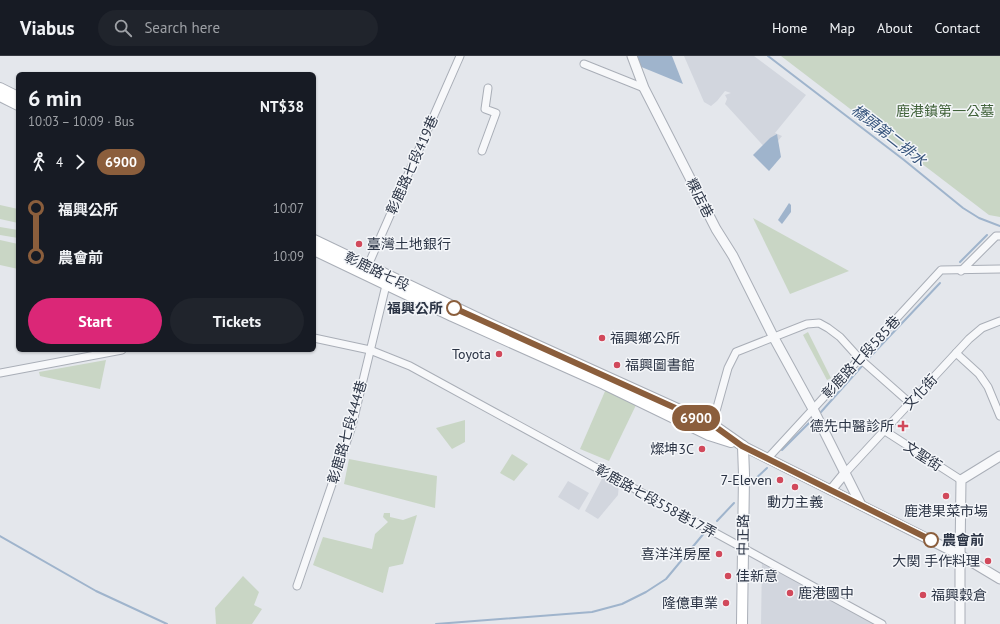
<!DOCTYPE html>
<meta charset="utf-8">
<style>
body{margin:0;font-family:"PT Sans","Noto Sans TC",sans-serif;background:#20242c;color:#f1f3f6;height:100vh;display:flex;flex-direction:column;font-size:15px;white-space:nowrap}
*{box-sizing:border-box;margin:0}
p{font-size:13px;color:#9ea1a6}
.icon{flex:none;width:22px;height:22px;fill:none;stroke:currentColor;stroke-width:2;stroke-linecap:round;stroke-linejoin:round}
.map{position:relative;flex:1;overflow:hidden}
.panel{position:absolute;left:16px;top:16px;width:300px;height:280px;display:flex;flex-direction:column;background:#171b24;border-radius:6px;box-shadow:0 1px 3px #0004}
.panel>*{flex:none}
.badge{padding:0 8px;border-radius:13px;font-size:14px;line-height:26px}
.map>.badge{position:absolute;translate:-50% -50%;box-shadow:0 0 0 2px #fff}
.legs{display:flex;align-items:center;gap:6px;height:44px;padding:0 12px;font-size:13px}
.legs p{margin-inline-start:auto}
.overview{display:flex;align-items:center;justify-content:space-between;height:68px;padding:0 12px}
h1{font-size:22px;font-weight:700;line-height:30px}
.primary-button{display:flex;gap:8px;margin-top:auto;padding:8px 12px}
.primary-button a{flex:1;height:46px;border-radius:24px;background:#db2777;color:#fff;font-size:16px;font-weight:700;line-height:46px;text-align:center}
.primary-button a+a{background:#20242c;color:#f1f3f6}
ul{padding:0 12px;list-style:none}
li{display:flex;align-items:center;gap:14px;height:48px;font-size:15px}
li i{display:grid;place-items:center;width:6px;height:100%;margin:0 5px;background:currentColor}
li i::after{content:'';width:10px;height:10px;margin:-5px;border:3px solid;border-radius:50%;background:#171b24}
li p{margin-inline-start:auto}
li:first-child i{background:linear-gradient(#0000 50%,currentColor 0)}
li:last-child i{background:linear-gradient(currentColor 50%,#0000 0)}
header{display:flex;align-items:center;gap:24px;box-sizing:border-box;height:56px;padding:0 20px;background:#171b24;border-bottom:1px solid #363941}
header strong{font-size:19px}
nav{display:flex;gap:22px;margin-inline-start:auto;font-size:14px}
.search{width:280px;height:36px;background:#20242c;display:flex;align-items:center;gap:10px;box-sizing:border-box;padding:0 14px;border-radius:22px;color:#9ea1a6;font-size:15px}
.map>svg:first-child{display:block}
.built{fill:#d2d6de}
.green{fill:#c9d6c5}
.water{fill:#9fb4cc}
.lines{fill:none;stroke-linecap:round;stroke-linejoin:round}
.stream{stroke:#9fb4cc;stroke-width:2}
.minor-casing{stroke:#a9aeb7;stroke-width:9}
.tertiary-casing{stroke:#a9aeb7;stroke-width:11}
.secondary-casing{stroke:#a9aeb7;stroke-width:12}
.minor{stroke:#f7f8fa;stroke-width:7}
.tertiary{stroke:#f7f8fa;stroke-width:9}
.secondary{stroke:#fff;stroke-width:10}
.line-1-casing{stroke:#fff;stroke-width:9}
.line-1{stroke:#8b5e3c;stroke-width:6}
.poi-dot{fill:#d1495b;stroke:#f4f6f9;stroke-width:1.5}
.stop-1-dot{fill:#fff;stroke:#8b5e3c;stroke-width:2}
.labels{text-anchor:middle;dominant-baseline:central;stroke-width:3;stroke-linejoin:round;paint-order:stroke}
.park-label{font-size:14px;fill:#3f6138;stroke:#f4f6f9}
.street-label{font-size:14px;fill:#2b3445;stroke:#f4f6f9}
.poi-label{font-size:14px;fill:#2b3445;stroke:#f4f6f9;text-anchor:end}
.stop-label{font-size:14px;font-weight:bold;fill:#2b3445;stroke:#f4f6f9;text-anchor:end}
.water-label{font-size:15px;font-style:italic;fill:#34527a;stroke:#f4f6f9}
</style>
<header>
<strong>Viabus</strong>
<div class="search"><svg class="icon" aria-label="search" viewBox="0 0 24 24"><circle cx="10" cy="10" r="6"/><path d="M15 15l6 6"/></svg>Search here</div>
<nav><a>Home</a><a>Map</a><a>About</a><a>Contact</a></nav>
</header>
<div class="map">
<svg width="1000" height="568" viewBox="0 0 1000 568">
<rect width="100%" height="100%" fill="#e4e7ec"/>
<g class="built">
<polygon points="684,0 754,0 806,39 775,77 782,80 769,96 727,50 725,48 727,43 725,39 731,37 725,35 717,45 711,50 704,46"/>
<polygon points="604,419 619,428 618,439 598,463 585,455"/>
<polygon points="568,425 589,437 579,454 558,441"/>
<polygon points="762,505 875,568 761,568"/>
</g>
<g class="green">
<polygon points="781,0 1000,0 1000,161 989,159"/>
<polygon points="0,149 18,153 18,167 0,163"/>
<polygon points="753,162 849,215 790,238"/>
<polygon points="0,171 18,174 18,182 0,179"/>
<polygon points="0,184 18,188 18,213 0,209"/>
<polygon points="808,276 831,322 827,324 803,279"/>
<polygon points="106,304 100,333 40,320 39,316"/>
<polygon points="606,333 637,347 609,405 580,393"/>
<polygon points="465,364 465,386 452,393 436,372"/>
<polygon points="512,398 528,408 514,425 500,417"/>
<polygon points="349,403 437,420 435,452 344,428"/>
<polygon points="384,457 390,457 390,461 403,464 417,459 403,508 389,511 383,537 313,509 323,481 372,493 375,478 388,466 383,461"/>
<polygon points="243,520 259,536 254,549 262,553 252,568 216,568 215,552"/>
</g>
<g class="water">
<polygon points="636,0 672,0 683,28 639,10"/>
<polygon points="777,78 781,101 769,115 753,99 770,82"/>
<polygon points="789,147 791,149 791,156 782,168 778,164"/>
</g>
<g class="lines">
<g class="stream">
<polyline points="768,0 904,104 963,152 979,162 1000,170"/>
<polyline points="960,206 987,179"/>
<polyline points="869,302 940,227"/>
<polyline points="821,356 862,310"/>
<polyline points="782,394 812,364"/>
<polyline points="754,424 767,412"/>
<polyline points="717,465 734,447"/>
<polyline points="0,480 96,535 167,568"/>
<polyline points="436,568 592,556 622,548 646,536 666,523 705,476"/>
</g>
<g class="minor-casing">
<g id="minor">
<polyline points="584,8 644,32"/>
<polyline points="482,95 496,57 485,53 488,32"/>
<polyline points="366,214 460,0"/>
<polyline points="961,215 996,180 1000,180"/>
<polyline points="314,282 370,294 410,310 882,568"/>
<polyline points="956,297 979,318 988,331 1000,360"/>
<polyline points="0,317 122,294"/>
<polyline points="711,373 728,312 736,296 807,268 819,267 828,272 840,281 859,302 910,347"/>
<polyline points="885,375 961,424"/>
<polyline points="768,402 941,214 1000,213"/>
<polyline points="845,417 969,283 982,272 1000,265"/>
<polyline points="297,530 352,370 387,225"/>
</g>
</g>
<g class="tertiary-casing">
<g id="tertiary">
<polyline points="632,0 644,32 716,173 733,200 774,282 813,353 861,449"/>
<polyline points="743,390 960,499 1000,523"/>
<polyline points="831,434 845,417"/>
<polyline points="960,568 960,499 961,424 1000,400"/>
</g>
</g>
<g class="secondary-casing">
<g id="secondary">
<polyline points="0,32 18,41"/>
<polyline points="0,40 18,49"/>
<polyline points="314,184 490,268 713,369 743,390"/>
<polyline points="314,194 452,260 604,328 709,379 731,386"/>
<polyline points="742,568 744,419 743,390"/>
</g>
</g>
<use href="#minor" class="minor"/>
<use href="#tertiary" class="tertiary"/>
<use href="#secondary" class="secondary"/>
</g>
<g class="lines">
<g class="line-1-casing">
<polyline id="line-1" points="454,252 713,369 742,390 931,484"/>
</g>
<use href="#line-1" class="line-1"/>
</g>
<g class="poi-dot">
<circle cx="359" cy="188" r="4"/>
<circle cx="602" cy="282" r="4"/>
<circle cx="499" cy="298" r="4"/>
<circle cx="617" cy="309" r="4"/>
<path d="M901 364h4v4h4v4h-4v4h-4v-4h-4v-4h4z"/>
<circle cx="702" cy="393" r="4"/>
<circle cx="780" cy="424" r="4"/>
<circle cx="795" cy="431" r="4"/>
<circle cx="946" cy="440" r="4"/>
<circle cx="719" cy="498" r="4"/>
<circle cx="988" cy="505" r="4"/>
<circle cx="728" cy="520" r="4"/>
<circle cx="790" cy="537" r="4"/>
<circle cx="923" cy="539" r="4"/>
<circle cx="726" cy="547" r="4"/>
</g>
<g class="stop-1-dot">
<circle cx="454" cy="252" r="7"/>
<circle cx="931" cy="484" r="7"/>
</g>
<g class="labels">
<g class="park-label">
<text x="945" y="55">鹿港鎮第一公墓</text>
</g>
<g class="street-label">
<text transform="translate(412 109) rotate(-66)">彰鹿路七段419巷</text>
<text transform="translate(700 142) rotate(63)">粿店巷</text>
<text transform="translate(377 215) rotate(26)">彰鹿路七段</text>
<text transform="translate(861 301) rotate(-47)">彰鹿路七段585巷</text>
<text transform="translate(920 336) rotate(-47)">文化街</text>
<text transform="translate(347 376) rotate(-74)">彰鹿路七段444巷</text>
<text transform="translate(923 400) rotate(33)">文聖街</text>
<text transform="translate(656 445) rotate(29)">彰鹿路七段558巷17弄</text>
<text transform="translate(743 479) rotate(-89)">中正路</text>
</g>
<g class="poi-label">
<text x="367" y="188" text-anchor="start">臺灣土地銀行</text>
<text x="610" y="282" text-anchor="start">福興鄉公所</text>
<text x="491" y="298">Toyota</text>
<text x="625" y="309" text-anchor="start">福興圖書館</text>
<text x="894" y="370">德先中醫診所</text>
<text x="694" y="393">燦坤3C</text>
<text x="772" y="424">7-Eleven</text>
<text x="795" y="446" text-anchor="middle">動力主義</text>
<text x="946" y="455" text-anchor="middle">鹿港果菜市場</text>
<text x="711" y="498">喜洋洋房屋</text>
<text x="980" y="505">大関 手作料理</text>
<text x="736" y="520" text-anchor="start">佳新意</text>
<text x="798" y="537" text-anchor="start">鹿港國中</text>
<text x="931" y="539" text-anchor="start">福興穀倉</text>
<text x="718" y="547">隆億車業</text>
</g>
<g class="stop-label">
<text x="443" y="252">福興公所</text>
<text x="942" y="484" text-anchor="start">農會前</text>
</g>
<g class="water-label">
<text transform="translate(889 79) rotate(38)">橋頭第二排水</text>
</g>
</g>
</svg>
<b class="badge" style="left:696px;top:362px;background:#8b5e3c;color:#fff">6900</b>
<section class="panel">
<div class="overview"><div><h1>6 min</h1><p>10:03 – 10:09 · Bus</p></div><b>NT$38</b></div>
<div class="legs"><svg class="icon" aria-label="walk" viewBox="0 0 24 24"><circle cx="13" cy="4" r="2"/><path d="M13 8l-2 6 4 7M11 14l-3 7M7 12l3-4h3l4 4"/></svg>4<svg class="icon" aria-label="forward" viewBox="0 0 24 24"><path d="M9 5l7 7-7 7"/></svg><b class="badge" style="background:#8b5e3c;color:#fff">6900</b></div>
<ul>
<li><i style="color:#8b5e3c"></i><b>福興公所</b><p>10:07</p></li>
<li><i style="color:#8b5e3c"></i><b>農會前</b><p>10:09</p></li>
</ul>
<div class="primary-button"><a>Start</a><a>Tickets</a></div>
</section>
</div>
